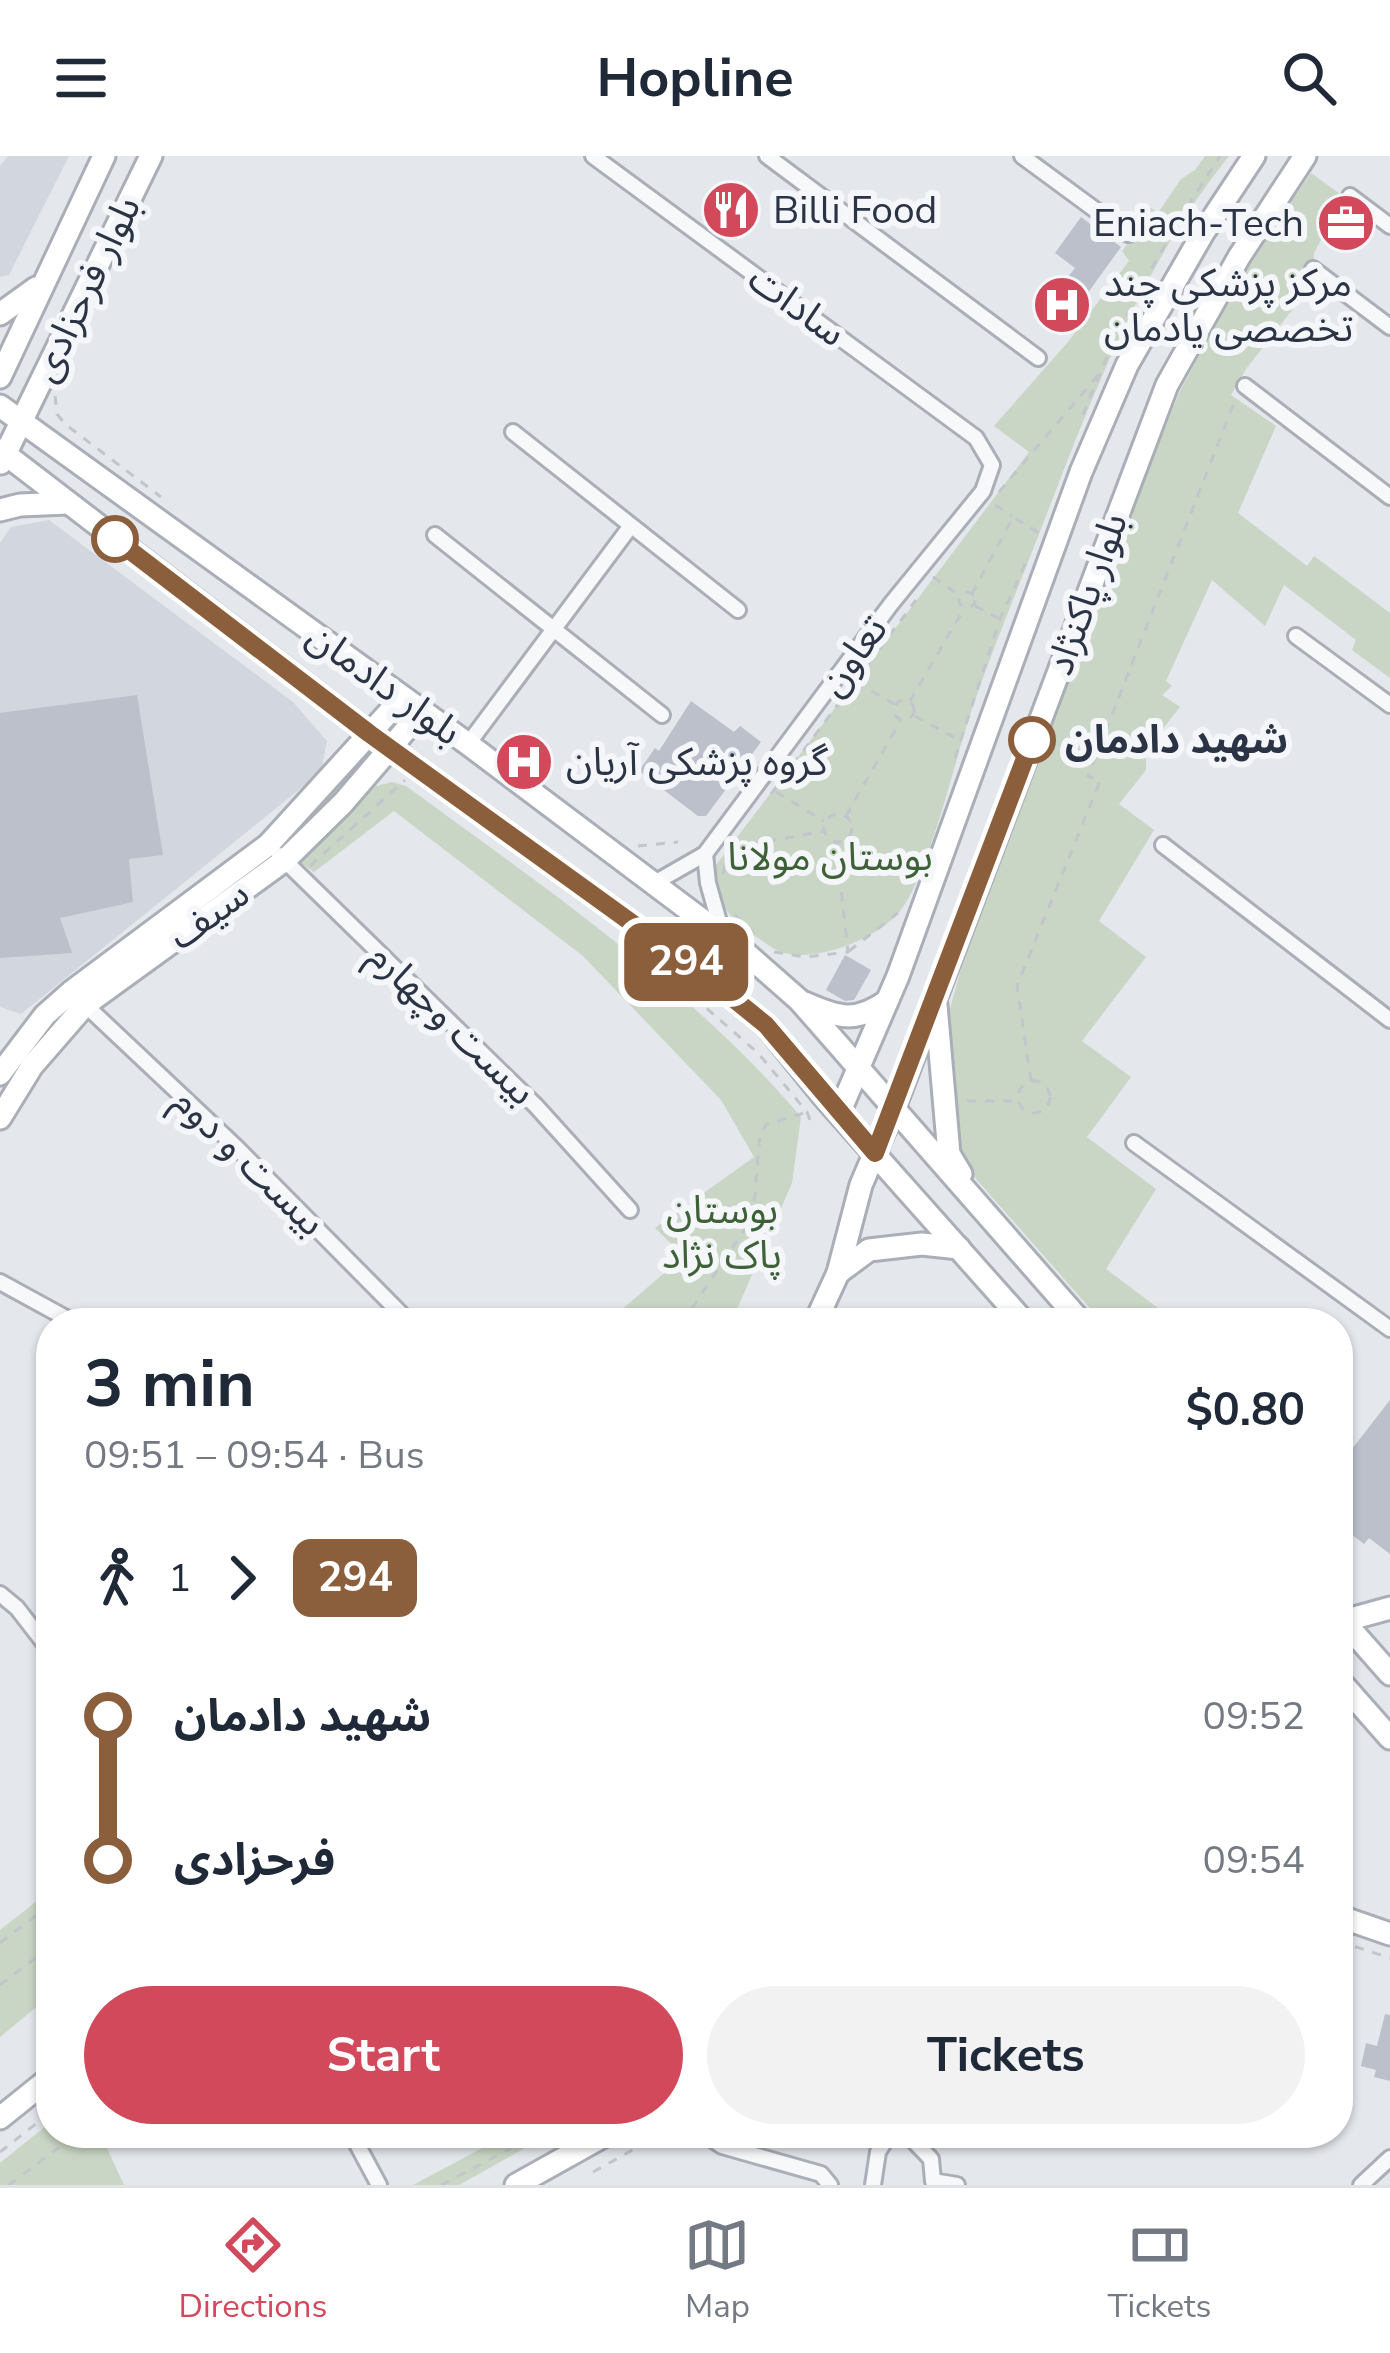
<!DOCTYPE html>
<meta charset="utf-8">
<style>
body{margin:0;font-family:"Nunito Sans","Noto Sans Arabic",sans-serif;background:#f2f2f3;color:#1f2937;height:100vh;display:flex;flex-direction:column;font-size:45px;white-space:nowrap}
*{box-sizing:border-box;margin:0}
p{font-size:39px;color:#747a83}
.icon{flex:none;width:66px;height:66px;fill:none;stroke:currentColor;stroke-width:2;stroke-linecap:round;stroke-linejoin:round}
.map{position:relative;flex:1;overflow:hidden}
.drawer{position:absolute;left:36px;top:1152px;width:1317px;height:840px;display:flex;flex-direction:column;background:#fff;border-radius:48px;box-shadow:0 3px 9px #0004}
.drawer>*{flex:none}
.badge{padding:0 24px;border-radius:18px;font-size:42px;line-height:78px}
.map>.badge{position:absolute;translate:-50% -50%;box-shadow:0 0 0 6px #fff}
.legs{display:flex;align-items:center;gap:18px;height:132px;padding:0 48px;font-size:39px}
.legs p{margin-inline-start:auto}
.headline{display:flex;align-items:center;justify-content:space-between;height:204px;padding:0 48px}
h1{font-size:66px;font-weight:700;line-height:90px}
.primary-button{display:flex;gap:24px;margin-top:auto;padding:24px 48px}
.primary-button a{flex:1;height:138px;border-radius:72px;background:#d1495b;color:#fff;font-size:48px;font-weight:700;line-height:138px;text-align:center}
.primary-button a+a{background:#f2f2f3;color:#1f2937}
ul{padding:0 48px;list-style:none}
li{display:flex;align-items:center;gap:42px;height:144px;font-size:45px}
li i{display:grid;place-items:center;width:18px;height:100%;margin:0 15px;background:currentColor}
li i::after{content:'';width:30px;height:30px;margin:-15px;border:9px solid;border-radius:50%;background:#fff}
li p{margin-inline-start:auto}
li:first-child i{background:linear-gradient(#0000 50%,currentColor 0)}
li:last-child i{background:linear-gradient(currentColor 50%,#0000 0)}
header{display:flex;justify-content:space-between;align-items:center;height:156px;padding:0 48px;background:#fff;font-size:54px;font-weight:700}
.dock{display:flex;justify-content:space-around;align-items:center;height:168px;border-top:3px solid #e0e1e3;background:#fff;font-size:33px;color:#747a83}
.dock a{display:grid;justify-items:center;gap:6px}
.dock .current{color:#d1495b}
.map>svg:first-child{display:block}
.built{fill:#d2d6de}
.green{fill:#c9d6c5}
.building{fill:#bbc0ca}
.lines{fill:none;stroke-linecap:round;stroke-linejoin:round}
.street-casing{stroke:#a9aeb7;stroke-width:20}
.secondary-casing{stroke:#a9aeb7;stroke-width:27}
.path{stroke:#c2c5cb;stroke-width:3;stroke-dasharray:9 9;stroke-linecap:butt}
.street{stroke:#f7f8fa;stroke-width:14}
.secondary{stroke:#fff;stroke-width:21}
.line-1-casing{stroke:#fff;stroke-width:27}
.line-1{stroke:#8b5e3c;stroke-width:18}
.stop-1-dot{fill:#fff;stroke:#8b5e3c;stroke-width:6}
.labels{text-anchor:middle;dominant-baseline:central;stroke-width:12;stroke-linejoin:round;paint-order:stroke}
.poi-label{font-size:39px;fill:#2b3445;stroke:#f4f6f9;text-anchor:start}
.street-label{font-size:39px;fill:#2b3445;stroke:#f4f6f9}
.stop-label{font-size:39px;font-weight:bold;fill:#2b3445;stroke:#f4f6f9;text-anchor:start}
.park-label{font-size:39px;fill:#3f6138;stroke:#f4f6f9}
</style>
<header><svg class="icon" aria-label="menu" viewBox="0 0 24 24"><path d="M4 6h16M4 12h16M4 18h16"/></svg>Hopline<svg class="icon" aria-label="search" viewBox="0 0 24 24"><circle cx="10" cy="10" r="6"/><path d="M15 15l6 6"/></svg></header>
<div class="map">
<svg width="1390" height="2029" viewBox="0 0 1390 2029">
<rect width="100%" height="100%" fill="#e4e7ec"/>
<g class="built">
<polygon points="8,0 69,0 9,119 0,121 0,10"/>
<polygon points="49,364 293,546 327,585 321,616 21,858 0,851 0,387 11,371"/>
</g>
<g class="green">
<path d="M1205,0h24c-84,105 -133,230 -181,355 -25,65 -52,129 -75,195 -17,49 -44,169 -73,205 -21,27 -82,51 -115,42 -8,-1 -18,-9 -24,-13 -29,-17 -46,-38 -48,-71l316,-417 -35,-26 73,-83 62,-82 -7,-10 20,-27 -1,-14 4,-6 13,9 23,-34 14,-9z"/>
<polygon points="1311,17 1344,41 1314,97 1314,126 1246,213 1231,239 1276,270 1238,357 1307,410 1314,400 1390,457 1390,522 1352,494 1356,484 1284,429 1265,470 1212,424 1166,525 1172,530 1162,539 1180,551 1146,594 1146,614 1119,648 1154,674 1099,765 1146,801 1082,885 1131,921 1087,981 1156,1033 1106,1113 1178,1167 1103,1167 962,1007 953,973 945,871 964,802 1126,367 1181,233 1248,109"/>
<path d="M392,626l14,4c134,98 288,204 395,331l-9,66 -61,140h-125l78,-67 -29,-28 99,-71 -33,-57 -138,-144 -189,-145 -80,61 -14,-10 76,-76z"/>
<polygon points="51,1734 51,1839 0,1881 0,1774"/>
<polygon points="51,1966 51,1977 124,1977 105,1988 124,2029 0,2029 0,2007"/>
<polygon points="500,1977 552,1977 459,2029 413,2029 501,1982"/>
</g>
<g class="building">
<polygon points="1081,61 1121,91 1061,174 1039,158 1075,112 1055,97"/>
<polygon points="137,539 163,699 129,703 133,746 60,762 72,797 0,802 0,557"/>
<polygon points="691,545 734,576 740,570 761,586 706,660 698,660 639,615 655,592 659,595"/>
<polygon points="845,799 871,814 854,844 845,845 826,834"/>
<polygon points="1390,1244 1390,1398 1369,1382 1364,1388 1338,1368 1338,1311"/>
<polygon points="1385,1858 1390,1859 1390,1925 1374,1921 1376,1914 1361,1910 1366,1887 1377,1890"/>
</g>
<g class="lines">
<g class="street-casing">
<g id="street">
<polyline points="593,0 976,282 992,309 983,335 891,448 705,698 651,729"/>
<polyline points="767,0 1038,202"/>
<polyline points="1022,0 1128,78"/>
<polyline points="1350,40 1390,70"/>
<polyline points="1313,113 1390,171"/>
<polyline points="1245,230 1390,341"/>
<polyline points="513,276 738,454"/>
<polyline points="435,379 662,559"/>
<polyline points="1296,480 1390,549"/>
<polyline points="468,588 630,371"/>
<polyline points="1163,689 1390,864"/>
<polyline points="705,698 708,727 723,780"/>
<polyline points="279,699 536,950 630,1054"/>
<polyline points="79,843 235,990 410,1167"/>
<polyline points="1134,987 1390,1173"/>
<polyline points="0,1126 75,1167"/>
<polyline points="0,1438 17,1452 51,1496"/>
<polyline points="351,1977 379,2029"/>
<polyline points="703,1977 722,1990 821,2018 830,2029"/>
<polyline points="906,1977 931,2003 933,2025 957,2029"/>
<polyline points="924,1977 967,1978"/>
<polyline points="873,2029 878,1996 890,1977"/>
<polyline points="1361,2029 1390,2002"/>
</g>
</g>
<g class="secondary-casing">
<g id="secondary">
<polyline points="0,158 36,132"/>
<polyline points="0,221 104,0"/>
<polyline points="0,250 468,588 742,794 799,844 1082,1167"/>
<polyline points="0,294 370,578 708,822 766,869 824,941 1025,1167"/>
<polyline points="1,307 151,0"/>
<polyline points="0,354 20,349 68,347"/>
<path d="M805,847c34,15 51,20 82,-2"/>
<polyline points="936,849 949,998 961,1018"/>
<polyline points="0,918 45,859 71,836 268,689 402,542"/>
<polyline points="839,957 898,820 1081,316 1127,209 1203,77 1254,0"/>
<polyline points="0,962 32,910 85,849 285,704 343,647 422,555"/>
<polyline points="838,1117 869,1094 922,1088 959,1092"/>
<polyline points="815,1167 838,1117 861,1029 894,952 1167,229 1239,101 1305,0"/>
<polyline points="1338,1459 1390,1518"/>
<polyline points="1343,1465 1390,1452"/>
<polyline points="1338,1523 1390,1582"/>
<polyline points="1338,1760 1390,1778"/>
<polyline points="0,1962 51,1921"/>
<polyline points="516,2029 609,1977"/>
</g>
</g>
<g class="path">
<polyline points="55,240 57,258 65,268 161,341"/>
<path d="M1083,259c35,-93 83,-176 137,-259"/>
<polyline points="999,336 1098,219"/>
<polyline points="995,349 1012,360"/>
<polyline points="933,421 959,439"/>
<circle cx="967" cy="444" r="8"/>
<polyline points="972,438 1013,361 1039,377"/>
<polyline points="975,450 998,462"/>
<polyline points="856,526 894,548"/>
<circle cx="904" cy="554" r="10"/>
<polyline points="910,545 965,451"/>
<polyline points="915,560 959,584"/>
<polyline points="955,602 1000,463 1028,402"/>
<polyline points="776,636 824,665"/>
<polyline points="771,638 916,444"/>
<circle cx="838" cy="672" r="14"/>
<polyline points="846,660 901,564"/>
<polyline points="851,683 912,725"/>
<polyline points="638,690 678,686"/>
<polyline points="732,692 824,675"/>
<polyline points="310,710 405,624"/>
<polyline points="723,718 727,698"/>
<polyline points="735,759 754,777"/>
<polyline points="849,795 898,757"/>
<polyline points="774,796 806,801 848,796 836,686"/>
<polyline points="666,817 758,897 807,956 811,967"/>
<circle cx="1034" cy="941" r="16"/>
<polyline points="1031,925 1017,830 1100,625 1088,620 1236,242"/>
<polyline points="967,945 1016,945"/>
<polyline points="682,1167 753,1061 760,977 767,968 804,957"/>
<polyline points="1338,1785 1390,1802"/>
<polyline points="0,1787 51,1748"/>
<polyline points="0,1829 51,1790"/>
<polyline points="0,1996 51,1956"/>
<polyline points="593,2016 663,1977"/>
<polyline points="9,2029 78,1977"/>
<polyline points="441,2029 510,1993 523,1977 537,1996"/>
</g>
<use href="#street" class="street"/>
<use href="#secondary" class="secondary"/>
</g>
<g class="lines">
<g class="line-1-casing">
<polyline id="line-1" points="115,383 370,578 708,822 766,869 875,997 1032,584"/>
</g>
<use href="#line-1" class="line-1"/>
</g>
<defs>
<g id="restaurant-disc" transform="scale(3)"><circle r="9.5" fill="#d1495b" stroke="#f4f6f9"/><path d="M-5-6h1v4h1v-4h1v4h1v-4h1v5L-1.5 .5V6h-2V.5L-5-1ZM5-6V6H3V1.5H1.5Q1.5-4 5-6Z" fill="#fff"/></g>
<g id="office-disc" transform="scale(3)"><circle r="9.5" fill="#d1495b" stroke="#f4f6f9"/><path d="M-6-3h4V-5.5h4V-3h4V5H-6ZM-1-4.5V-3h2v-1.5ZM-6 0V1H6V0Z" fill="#fff"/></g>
<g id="hospital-disc" transform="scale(3)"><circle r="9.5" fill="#d1495b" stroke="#f4f6f9"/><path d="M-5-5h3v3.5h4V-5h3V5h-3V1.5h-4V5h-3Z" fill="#fff"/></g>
</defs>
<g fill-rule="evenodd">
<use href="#restaurant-disc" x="731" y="54"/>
<use href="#office-disc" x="1346" y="67"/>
<use href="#hospital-disc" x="1062" y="149"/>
<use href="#hospital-disc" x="524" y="606"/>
</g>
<g class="stop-1-dot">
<circle cx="115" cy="383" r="21"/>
<circle cx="1032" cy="584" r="21"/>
</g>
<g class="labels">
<g class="poi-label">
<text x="773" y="54">Billi Food</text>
<text x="1304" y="67" text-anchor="end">Eniach-Tech</text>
<text x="1104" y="127">مرکز پزشکی چند<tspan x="1104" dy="45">تخصصی یادمان</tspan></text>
<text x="566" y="606">گروه پزشکی آریان</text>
</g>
<g class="street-label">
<text transform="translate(86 133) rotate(-64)">بلوار فرحزادی</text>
<text transform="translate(797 150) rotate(36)">سادات</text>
<text transform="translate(1087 438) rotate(-70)">بلوار پاکنژاد</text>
<text transform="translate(853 500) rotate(-54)">تعاون</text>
<text transform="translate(384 528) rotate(36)">بلوار دادمان</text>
<text transform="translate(209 759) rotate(-36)">سیف</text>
<text transform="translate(452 868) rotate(44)">بیست وچهارم</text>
<text transform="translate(249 1006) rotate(44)">بیست و دوم</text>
</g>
<g class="stop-label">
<text x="1065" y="584">شهید دادمان</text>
</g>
<g class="park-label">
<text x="830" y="701">بوستان مولانا</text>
<text x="722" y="1054">بوستان<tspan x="722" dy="45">پاک نژاد</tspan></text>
</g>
</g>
</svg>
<b class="badge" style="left:686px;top:806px;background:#8b5e3c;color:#fff">294</b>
<section class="drawer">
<div class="headline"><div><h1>3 min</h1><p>09:51 – 09:54 · Bus</p></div><b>$0.80</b></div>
<div class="legs"><svg class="icon" aria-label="walk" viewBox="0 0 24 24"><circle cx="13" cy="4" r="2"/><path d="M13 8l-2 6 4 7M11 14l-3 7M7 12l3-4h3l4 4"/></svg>1<svg class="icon" aria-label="forward" viewBox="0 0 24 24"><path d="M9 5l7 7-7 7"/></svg><b class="badge" style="background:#8b5e3c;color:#fff">294</b></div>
<ul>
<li><i style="color:#8b5e3c"></i><b>شهید دادمان</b><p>09:52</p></li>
<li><i style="color:#8b5e3c"></i><b>فرحزادی</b><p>09:54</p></li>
</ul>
<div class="primary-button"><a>Start</a><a>Tickets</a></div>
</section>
</div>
<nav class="dock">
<a class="current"><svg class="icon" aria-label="directions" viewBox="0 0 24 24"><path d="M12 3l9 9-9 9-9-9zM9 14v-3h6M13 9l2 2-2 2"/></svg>Directions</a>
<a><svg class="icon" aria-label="map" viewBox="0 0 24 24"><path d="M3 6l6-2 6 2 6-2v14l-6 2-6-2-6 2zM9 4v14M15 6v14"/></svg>Map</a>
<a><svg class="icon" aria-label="tickets" viewBox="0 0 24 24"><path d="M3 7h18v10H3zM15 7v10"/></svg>Tickets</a>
</nav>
